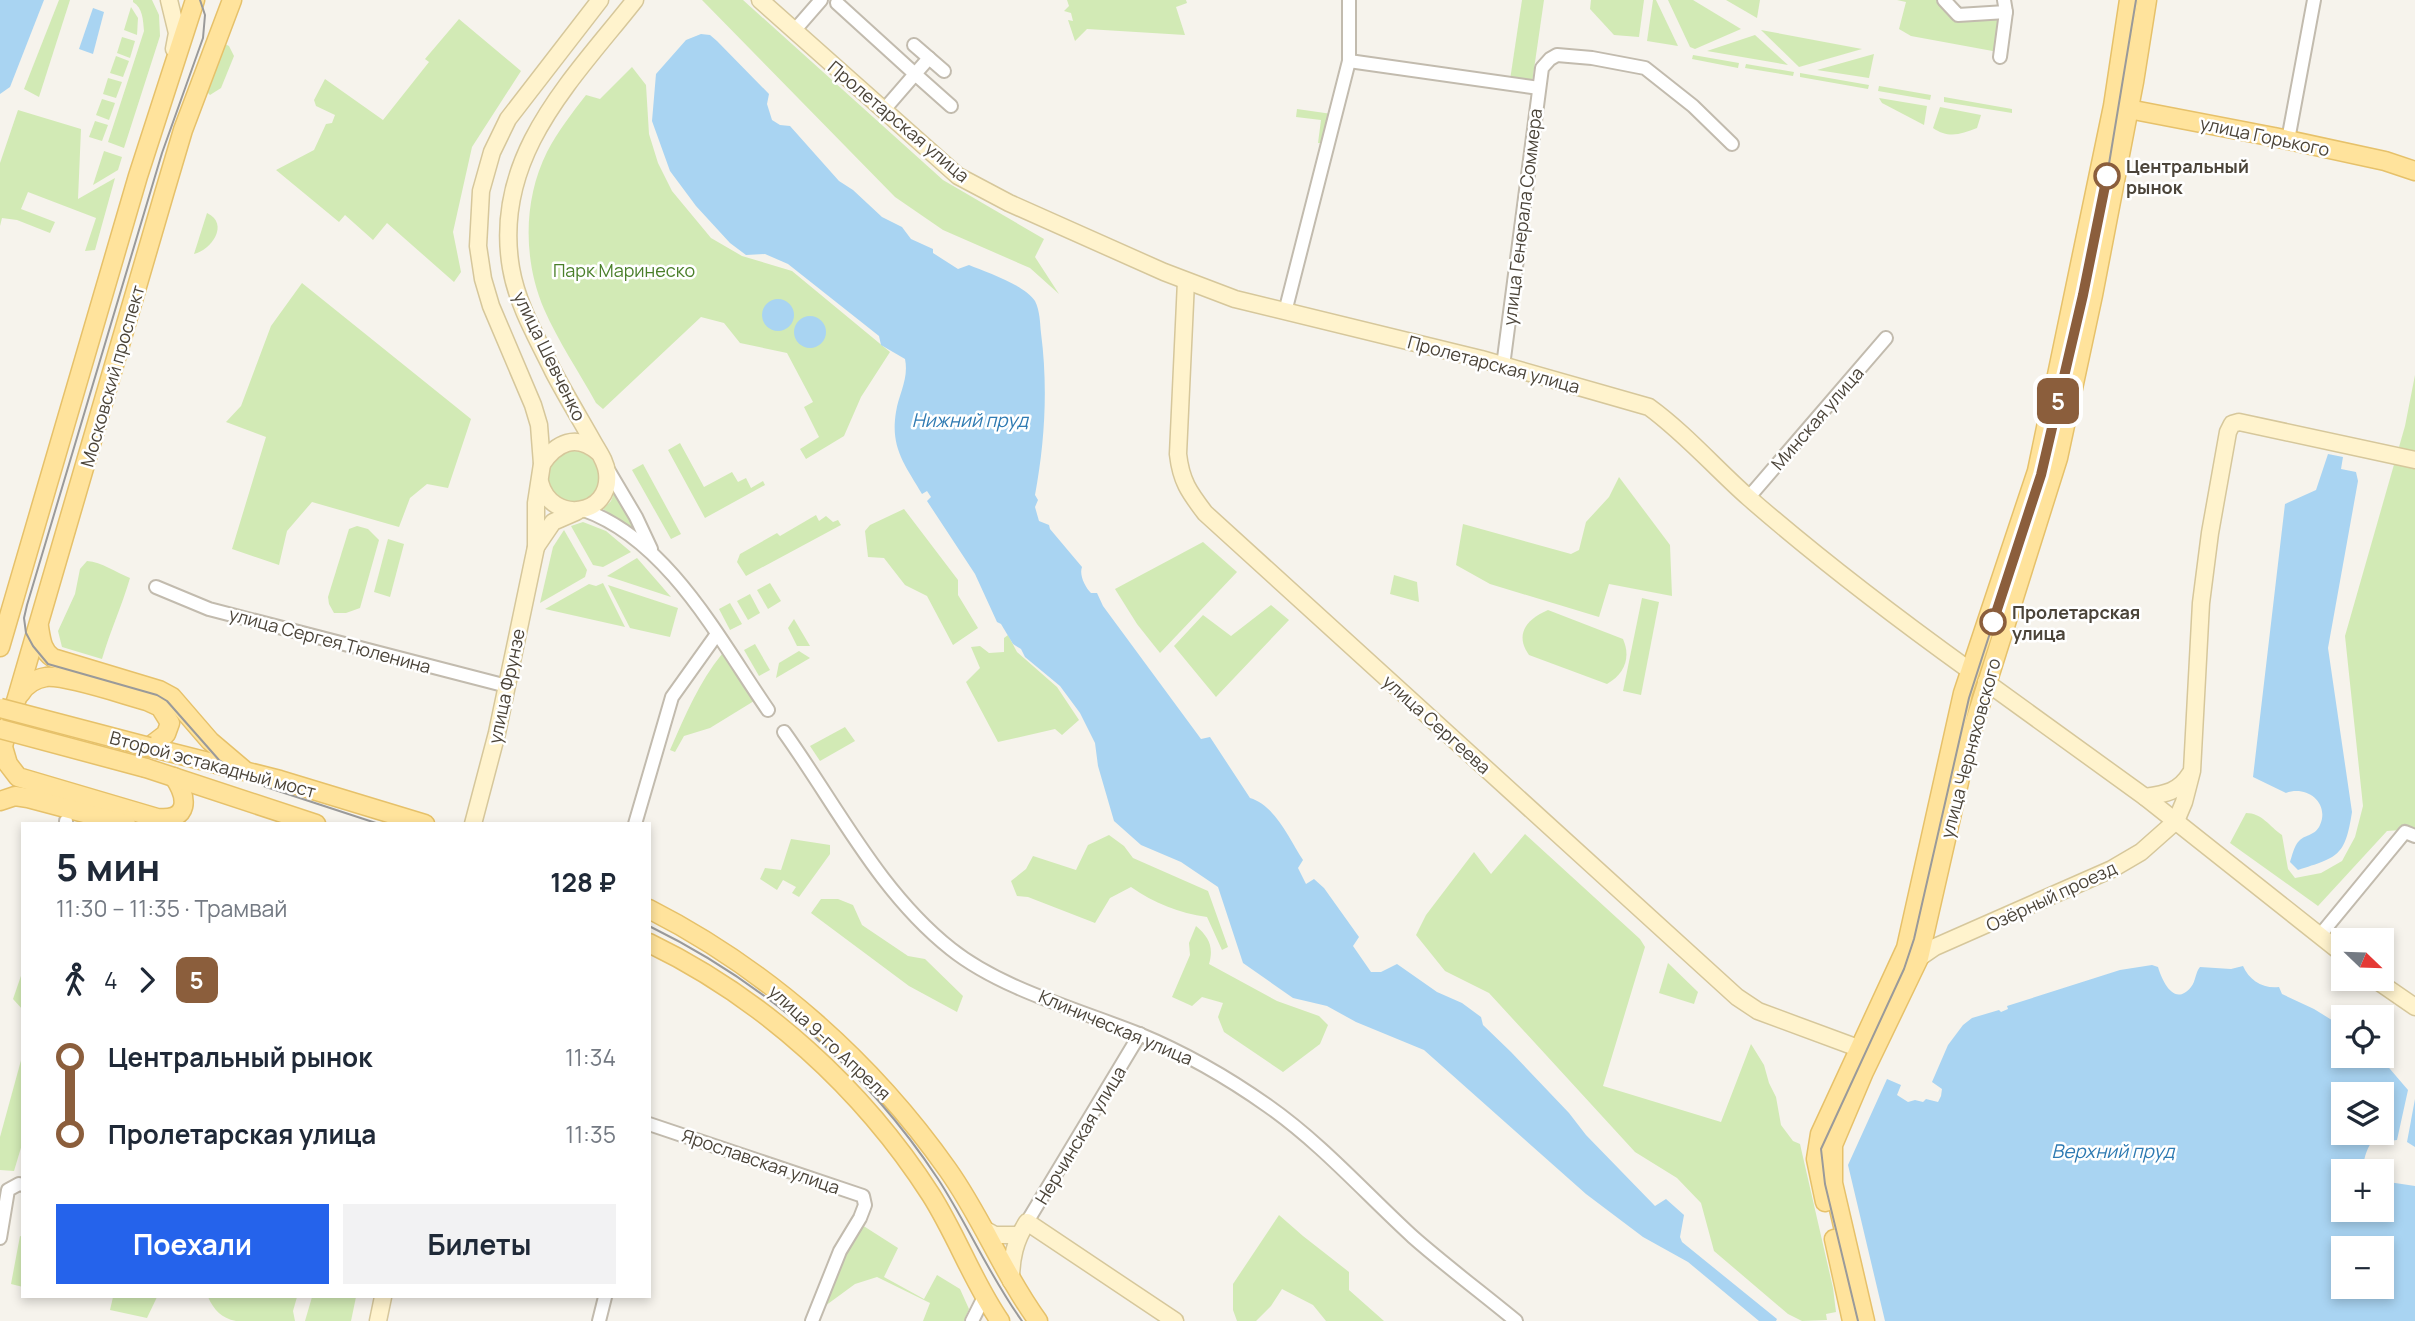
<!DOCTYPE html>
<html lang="ru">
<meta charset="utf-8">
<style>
body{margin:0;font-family:Manrope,sans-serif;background:#f2f2f3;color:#1f2937;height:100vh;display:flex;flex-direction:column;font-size:26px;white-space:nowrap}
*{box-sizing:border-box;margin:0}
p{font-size:23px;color:#747a83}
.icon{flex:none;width:38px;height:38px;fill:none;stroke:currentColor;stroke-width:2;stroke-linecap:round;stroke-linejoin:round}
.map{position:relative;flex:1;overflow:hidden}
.sheet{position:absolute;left:21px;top:822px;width:630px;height:476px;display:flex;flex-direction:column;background:#fff;border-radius:0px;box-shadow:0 4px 10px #0003}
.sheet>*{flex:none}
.badge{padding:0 14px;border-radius:10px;font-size:24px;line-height:46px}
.needle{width:46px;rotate:113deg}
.fabs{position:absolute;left:2331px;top:928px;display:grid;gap:14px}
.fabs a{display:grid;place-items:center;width:63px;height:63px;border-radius:0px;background:#fff;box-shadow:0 4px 10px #0003;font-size:35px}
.map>.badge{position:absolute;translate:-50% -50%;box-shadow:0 0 0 4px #fff}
.legs{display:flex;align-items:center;gap:10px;height:77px;padding:0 35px;font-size:23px}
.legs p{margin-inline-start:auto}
.head{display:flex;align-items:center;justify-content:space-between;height:119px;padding:0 35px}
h1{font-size:38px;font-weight:700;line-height:52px}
.button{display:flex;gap:14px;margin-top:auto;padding:14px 35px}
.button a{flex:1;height:80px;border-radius:0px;background:#2563eb;color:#fff;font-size:28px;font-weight:700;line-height:80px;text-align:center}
.button a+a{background:#f2f2f3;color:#1f2937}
ul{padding:0 35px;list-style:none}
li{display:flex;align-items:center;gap:24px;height:77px;font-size:26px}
li i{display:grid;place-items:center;width:10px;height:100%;margin:0 9px;background:currentColor}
li i::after{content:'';width:18px;height:18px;margin:-9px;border:5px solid;border-radius:50%;background:#fff}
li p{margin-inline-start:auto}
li:first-child i{background:linear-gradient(#0000 50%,currentColor 0)}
li:last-child i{background:linear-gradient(currentColor 50%,#0000 0)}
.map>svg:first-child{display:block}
.green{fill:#d2eab5}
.water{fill:#a9d4f2;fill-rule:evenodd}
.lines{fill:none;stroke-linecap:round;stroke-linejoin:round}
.street-casing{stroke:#c2bbae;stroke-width:16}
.secondary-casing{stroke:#d6c79b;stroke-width:19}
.primary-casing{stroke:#e6c16a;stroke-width:21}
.street{stroke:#fff;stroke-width:12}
.secondary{stroke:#fff3cd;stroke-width:16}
.primary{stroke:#ffe39c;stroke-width:18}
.tram{stroke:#9a9a9a;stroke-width:2}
.primary-bridge-casing{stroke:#e6c16a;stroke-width:21;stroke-linecap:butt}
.primary-bridge{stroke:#ffe39c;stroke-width:18}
.line-1-casing{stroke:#fff;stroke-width:16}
.line-1{stroke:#8b5e3c;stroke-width:10}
.stop-1-dot{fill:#fff;stroke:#8b5e3c;stroke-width:3.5}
.labels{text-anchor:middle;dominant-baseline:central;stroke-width:5;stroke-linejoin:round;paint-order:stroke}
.street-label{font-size:18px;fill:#4b4439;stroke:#fff}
.stop-label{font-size:18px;font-weight:bold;fill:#4b4439;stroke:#fff;text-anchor:start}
.park-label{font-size:18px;fill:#4a7f2a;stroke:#fff}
.water-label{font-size:19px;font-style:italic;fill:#2e7ab2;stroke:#fff}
</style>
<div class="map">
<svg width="2415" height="1321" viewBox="0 0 2415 1321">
<rect width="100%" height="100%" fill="#f6f3ec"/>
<g class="green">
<polygon points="59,0 70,0 39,97 24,89"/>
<path d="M133,0h19l7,15 1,21 -36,112 -16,-6 36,-111c-1,-11 -1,-23 -11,-29z"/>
<polygon points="702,0 743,0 943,180 1044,239 1035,257 1059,294 1030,268 943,230 895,197"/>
<polygon points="1067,0 1186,0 1187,3 1176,7 1185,35 1087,29 1075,41 1068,20 1073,21 1071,13 1064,11 1069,6"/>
<polygon points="1522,0 1544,0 1532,83 1510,80"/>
<polygon points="1591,0 1644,0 1639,37 1614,35 1590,9"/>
<polygon points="1653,0 1656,0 1678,46 1647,41"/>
<polygon points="1668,0 1693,0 1741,29 1695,49 1690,47"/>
<polygon points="1726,0 1760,0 1757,18"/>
<polygon points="1897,0 1940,0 1959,20 2000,19 1998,52 1911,36 1899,29 1906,2"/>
<polygon points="131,7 138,18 137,35 124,30"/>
<polygon points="459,19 521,71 472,147 453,232 461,272 454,282 387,223 373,240 345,215 339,222 276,170 314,150 326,124 332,123 335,115 316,106 314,100 325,79 383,120 429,62 425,59"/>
<polygon points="1761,30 1862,49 1799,67"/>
<polygon points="1755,35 1788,65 1707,51"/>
<polygon points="122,37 135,41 130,58 117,53"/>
<polygon points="225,44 229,46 234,56 221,88 210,95 205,90 221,45"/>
<polygon points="1874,54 1869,78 1817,70"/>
<polygon points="1693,55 1739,63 1738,68 1692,59"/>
<polygon points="116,56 129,61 123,77 110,73"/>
<polygon points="1746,64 1794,72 1793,76 1745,68"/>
<path d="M632,67l14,18 3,49 9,29 14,28 39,47 31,18 50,15 98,81 -29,45 -17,39 -38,23 -6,-10 19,-12 -15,-30 9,-5 -26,-49 -47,-10 -16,-20 -23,-6 -98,92 -7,-6c-17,-31 -38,-62 -52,-94 -21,-49 -21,-109 3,-157 11,-21 25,-39 39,-57l14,4z"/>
<polygon points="1800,73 1869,85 1868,89 1800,77"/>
<polygon points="108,78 122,82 116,98 103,94"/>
<polygon points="1879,86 1931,95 1930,100 1878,91"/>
<polygon points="1944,97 2012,109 2012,113 1944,102"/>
<polygon points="1879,98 1927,106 1924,125 1882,103"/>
<polygon points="102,99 115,103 109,120 96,115"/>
<path d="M1940,107l41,8 -4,13c-16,6 -28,11 -44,0z"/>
<polygon points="1297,109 1332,114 1325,143 1318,143 1321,120 1296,117"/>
<polygon points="18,110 81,129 78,199 115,178 95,250 85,251 96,218 28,192 21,209 55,222 50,233 17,220 2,218 0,226 0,163"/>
<polygon points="95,121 108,125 102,141 89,137"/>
<polygon points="104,151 122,157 118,170 93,185"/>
<path d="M207,213c23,11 4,37 -13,41z"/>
<polygon points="302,283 471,419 448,488 427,484 410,498 399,527 312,502 287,531 279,565 232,549 266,437 226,422 241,406 271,326"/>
<path d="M2415,375v454l-28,2 -69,75 -88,-63 16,-30c16,0 23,13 36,22l6,34 7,9 26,-5 21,-12 13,-24 8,-31 -18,-170 60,-210z"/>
<polygon points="680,443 704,487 732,472 738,482 746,478 751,488 763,481 765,485 705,518 668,450"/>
<circle cx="573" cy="477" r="26"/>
<polygon points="643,464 681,534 671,539 632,470"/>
<polygon points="1619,477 1670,545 1672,596 1609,584 1599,617 1490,584 1456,565 1463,524 1571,554 1579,550 1586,522 1609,497"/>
<polygon points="616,488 646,544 629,527 603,509 611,501"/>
<polygon points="904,509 958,580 958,595 978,628 953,645 927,596 905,585 884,558 868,557 865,531 870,525"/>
<polygon points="816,515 819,521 826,516 833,522 838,520 841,525 746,576 737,562 740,554 777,533 780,536"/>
<polygon points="583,522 606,531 631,552 603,567 593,565 571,526"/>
<polygon points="357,526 368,529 379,540 360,608 346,613 334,613 329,604 328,597 349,529"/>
<polygon points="564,530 587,570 585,577 540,603 553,547"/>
<polygon points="388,539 404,544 390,597 374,592"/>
<polygon points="1203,542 1237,572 1160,653 1137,624 1115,589"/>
<polygon points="637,558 671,597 607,576"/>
<path d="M87,561c15,1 28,11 43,17 -8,28 -20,53 -28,81l-40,-12 -4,-16 17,-37 5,-25z"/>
<polygon points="1394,575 1417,582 1419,602 1390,594"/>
<polygon points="603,583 625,627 545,609 589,584 596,586"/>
<polygon points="770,583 781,601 768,609 757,590"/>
<polygon points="608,585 678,608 670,637 630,628"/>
<polygon points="750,594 760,613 748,620 737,601"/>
<polygon points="1642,598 1659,602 1641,695 1623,691"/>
<polygon points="730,603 742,624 730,630 719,609"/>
<polygon points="1271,605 1289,620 1216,697 1174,646 1203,615 1231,636"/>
<path d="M1548,610l75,29c8,18 2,35 -16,45l-78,-29c-15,-21 -2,-36 19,-45z"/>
<polygon points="794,619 810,646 797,646 788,628"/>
<polygon points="1008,635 1017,652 1057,687 1079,720 1062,735 1055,729 998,742 966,682 980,668 971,647 980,646 989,653 1004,652 1004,638"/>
<polygon points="755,644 770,670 759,676 744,650"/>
<polygon points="799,651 810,658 776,678 779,663"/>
<path d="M722,654l32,47 -44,27 -26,8 -9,16 -5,-2c15,-34 29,-68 52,-96z"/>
<polygon points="845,727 855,741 820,761 810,746"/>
<polygon points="1525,834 1640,939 1645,947 1603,1086 1721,1122 1751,1044 1764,1065 1769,1083 1776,1097 1781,1125 1793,1141 1800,1144 1833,1288 1836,1312 1826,1314 1827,1320 1802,1321 1788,1314 1714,1251 1701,1203 1677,1178 1635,1152 1489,993 1445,971 1416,935 1426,915 1474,852 1491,874"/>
<path d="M1109,835l15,11 9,12 75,33 20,56 -6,3 -15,-33c-28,-4 -53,-14 -76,-30l-21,11 -15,25 -67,-26 -11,-1 -6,-15 15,-12 7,-13 43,14 12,-25z"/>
<polygon points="791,839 830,845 830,854 799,897 792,893 796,887 783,880 777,890 760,879 765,868 781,870"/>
<polygon points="821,899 838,899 853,905 862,925 908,956 925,959 963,996 957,1012 909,986 811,913"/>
<path d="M1196,926c13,11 18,21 13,38l68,37 42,15 9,9 -8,19 -37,28 -59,-40 -6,-15 5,-14 -21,-6 -10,9 -20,-9 18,-42 -1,-12z"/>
<polygon points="1668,963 1698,992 1694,1004 1659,993"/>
<polygon points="23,970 23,1010 13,999"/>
<polygon points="23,1053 23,1141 14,1171 0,1170 0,1137"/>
<polygon points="1279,1215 1303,1236 1349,1272 1349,1290 1384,1321 1326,1321 1313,1305 1282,1289 1271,1306 1256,1321 1237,1321 1233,1310 1233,1284"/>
<polygon points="862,1225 898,1248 884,1277 924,1299 937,1275 960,1289 969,1309 964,1321 923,1321 930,1303 877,1277 855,1284 825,1306 824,1298 844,1254"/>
<polygon points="20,1236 23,1237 23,1287 11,1284"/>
<polygon points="113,1297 157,1297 147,1318 110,1310"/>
<path d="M208,1297h89l-4,14 2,10h-59c-15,-3 -22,-11 -28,-24z"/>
<polygon points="312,1297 356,1297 351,1321 305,1321"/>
</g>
<g class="water">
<polygon points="0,0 44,0 10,87 0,94"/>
<polygon points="93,8 104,12 93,54 79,49"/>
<path d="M701,34l9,1 7,6 52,53 -2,10 5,16 8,5 10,1 49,55 14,9 29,27 20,10 9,12 22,10v4l25,16 11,-4c17,7 56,20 66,36 5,10 5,22 6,32 7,54 4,109 -6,162l3,5 -3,7 4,14 10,4 1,4 32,38c-3,8 3,20 9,26h6l6,13 98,133 9,-2 40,61c26,8 39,41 53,62l-5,8 8,16 8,-5 10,9 35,49 -6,9 18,26h10l16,-8 40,28 25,11 19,14 2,8 28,27 58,61 17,22 69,71 11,-7 18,16 -4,22 2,5 95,77 -1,2h-17l-71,-59 -45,-25 -57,-43 -162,-144 -68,-28 -29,-16 -34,-8 -50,-35 -25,-76 -37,-25 -40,-17 -27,-24 -16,-55 -3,-23 -15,-30 -20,-27 -35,-29 -4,-8 -8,-5 -12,-20 -4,-2 -22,-48 -48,-73 4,-4 -4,-6 -5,3c-17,-29 -32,-46 -26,-82 3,-19 13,-33 9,-53l-24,-14 -2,-9 -91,-72 -23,-10 -19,1 -16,-12 -34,-37 -26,-35 -18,-50 4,-47 30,-34z"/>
<circle cx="778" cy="315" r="16"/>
<circle cx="810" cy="332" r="16"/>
<path d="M2328,454l15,3 -2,12 15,3 2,9 -30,167 24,164c-7,45 -14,45 -54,58l-8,-8c2,-6 4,-16 9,-21 7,-7 16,-5 21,-16 10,-23 -14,-40 -34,-32l-33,-16 32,-273 31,-14z"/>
<path d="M2152,965l6,2c4,13 16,41 33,20 5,-6 4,-14 9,-20l31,2 12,-3c6,14 20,23 36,21l3,7 32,15 29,18v28h35l30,35 -11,50 -26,3c-5,8 -9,19 -6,28h-22v38h39v-28l33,5v135h-530l-37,-156 39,-86 14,6 -4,10 11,7 7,-2 8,2 3,-3 12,3 3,-6 1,-7 -10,-7 16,-37 15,-20 9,-7 27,-8 2,2 7,-3 -1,-3 113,-36zM2343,1094h39v38h-39zM2343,1248h39v38h-39z"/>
<polygon points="2415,1099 2415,1147 2407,1142"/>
</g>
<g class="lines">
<g class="street-casing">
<g id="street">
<polyline points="1944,0 1958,15 2006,12"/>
<polyline points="837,3 915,74 929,58"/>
<polyline points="794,31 821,0"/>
<polyline points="914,45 944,71"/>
<polyline points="2000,57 2006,12 2004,0"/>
<polyline points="1349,61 1539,88"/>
<polyline points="883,111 915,74 951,106"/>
<polyline points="2288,140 2314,0"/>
<polyline points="1285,312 1349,61 1349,0"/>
<polyline points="1503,366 1542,68 1550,59 1557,55 1592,58 1645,68 1693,106 1732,144"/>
<polyline points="607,468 636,517 651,549"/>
<polyline points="1749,497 1886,338"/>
<path d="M584,510c84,30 135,129 184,200"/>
<polyline points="156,587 209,609 507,686"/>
<path d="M784,732c53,74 95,160 167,217 50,40 128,61 188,85 46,19 88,43 129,72 54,38 97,87 145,131 33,29 69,56 103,84"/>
<polyline points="66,824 66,821"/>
<polyline points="635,824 672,697 717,634"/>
<polyline points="2321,934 2405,832 2415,836"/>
<polyline points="649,1124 863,1196 865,1205 860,1218 840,1251 812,1321"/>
<polyline points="1027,1222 1140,1034"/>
<polyline points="0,1238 8,1190 19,1184 23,1185"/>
<polyline points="599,1321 605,1297"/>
<polyline points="972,1321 985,1295"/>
</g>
</g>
<g class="secondary-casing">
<g id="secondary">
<polyline points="169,0 177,33 174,49"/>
<path d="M760,0l198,176 51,27 155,69 71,27 246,60 168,48c37,27 66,61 100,91 70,61 145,118 220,172"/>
<path d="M1186,281l-8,173c3,27 11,38 27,59l532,484 21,14 100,37"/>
<path d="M542,464c14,-21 34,-31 56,-12"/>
<path d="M540,482c11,43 72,34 67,-9 -1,-12 -9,-22 -15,-33 -13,-23 -27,-46 -39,-69 -16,-33 -36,-67 -42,-103 -19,-112 61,-188 124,-268"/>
<polyline points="536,547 553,522 576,512"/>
<polyline points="1986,682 2145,797 2343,954"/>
<path d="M2145,797c20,-3 34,-5 45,-23"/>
<polyline points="473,824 497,733 536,547 536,503 542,464 539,425 533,405 491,306 483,279 478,246 481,191 492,152 508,119 600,0"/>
<polyline points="1919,958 1935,947 2112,869 2141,852 2176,821 2184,802 2192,771 2201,603 2210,533 2228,432 2232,424 2239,422 2415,460"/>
<polyline points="2373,978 2415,1007"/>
<polyline points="984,1229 995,1235 1019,1235"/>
<path d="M1011,1281c0,-23 4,-40 16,-59l148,99"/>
<polyline points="378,1321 383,1297"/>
</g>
</g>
<g class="primary-casing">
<g id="primary">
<polyline points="2118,107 2274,137 2385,161 2415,171"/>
<path d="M39,627c2,12 3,24 14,31l106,32 13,7 38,44 33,28"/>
<polyline points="0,647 138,176 195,0"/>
<path d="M20,694c6,-10 14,-15 26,-17 21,-2 78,18 101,24l13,6 10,16 -4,11 -17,13"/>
<path d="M3,747l5,17 10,13 139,41c33,3 31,-20 17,-41"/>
<polyline points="149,747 280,780 425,824"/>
<polyline points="0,756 164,194 183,130 232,0"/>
<polyline points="146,768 316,824"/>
<polyline points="0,801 15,796 28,798 126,824"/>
<path d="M649,909c118,60 223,153 299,261 34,48 55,103 90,151"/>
<path d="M649,943c114,55 214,146 282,252 26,41 42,87 69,126"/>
<polyline points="1825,1202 1816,1159 1820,1134 1906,948 1963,693 2037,471 2113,106 2129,0"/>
<polyline points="1834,1239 1852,1321"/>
<polyline points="1865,1321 1833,1183 1833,1145 1864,1072 1919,958 1967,747 2058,458 2093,295 2134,82 2147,0"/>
</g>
</g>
<use href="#street" class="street"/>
<use href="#secondary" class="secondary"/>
<use href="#primary" class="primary"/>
<g class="tram">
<polyline points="200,0 205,15 203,38 162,153 27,605 24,618 26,633 33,646 48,664 157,695 167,701 219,760 245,778 266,787 379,824"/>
<path d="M649,926c117,57 218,145 289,253 30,46 52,98 84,142"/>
<polyline points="1858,1321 1825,1184 1821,1149 1904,969 1914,939 1969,698 2041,475 2083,294 2107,176 2136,0"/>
</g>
<g class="primary-bridge-casing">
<g id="primary-bridge">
<polyline points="0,708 149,747"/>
<polyline points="0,729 146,768"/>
</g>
</g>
<use href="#primary-bridge" class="primary-bridge"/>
</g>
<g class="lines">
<g class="line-1-casing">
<polyline id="line-1" points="1993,622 2041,475 2083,295 2107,176"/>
</g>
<use href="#line-1" class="line-1"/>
</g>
<g class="stop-1-dot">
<circle cx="2107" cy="176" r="12"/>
<circle cx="1993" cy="622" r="12"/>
</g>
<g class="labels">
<g class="street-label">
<text transform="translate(899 121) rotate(40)">Пролетарская улица</text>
<text transform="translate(2265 136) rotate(12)">улица Горького</text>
<text transform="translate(1522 217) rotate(-83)">улица Генерала Соммера</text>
<text transform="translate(550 356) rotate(64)">улица Шевченко</text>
<text transform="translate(1494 364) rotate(15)">Пролетарская улица</text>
<text transform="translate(112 376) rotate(-74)">Московский проспект</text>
<text transform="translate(1817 418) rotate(-49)">Минская улица</text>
<text transform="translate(330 640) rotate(15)">улица Сергея Тюленина</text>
<text transform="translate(506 686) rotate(-78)">улица Фрунзе</text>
<text transform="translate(1437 724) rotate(42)">улица Сергеева</text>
<text transform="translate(1970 748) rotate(-75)">улица Черняховского</text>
<text transform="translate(213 764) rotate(15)">Второй эстакадный мост</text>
<text transform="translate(2051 896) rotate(-25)">Озёрный проезд</text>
<text transform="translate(1116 1027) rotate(23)">Клиническая улица</text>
<text transform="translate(830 1042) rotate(43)">улица 9-го Апреля</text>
<text transform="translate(1080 1135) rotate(-59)">Нерчинская улица</text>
<text transform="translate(761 1161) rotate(19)">Ярославская улица</text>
</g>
<g class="stop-label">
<text x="2126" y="166">Центральный<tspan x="2126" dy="21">рынок</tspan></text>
<text x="2012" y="612">Пролетарская<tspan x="2012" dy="21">улица</tspan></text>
</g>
<g class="park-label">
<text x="624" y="270">Парк Маринеско</text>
</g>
<g class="water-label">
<text x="970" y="420">Нижний пруд</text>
<text x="2113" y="1151">Верхний пруд</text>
</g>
</g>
</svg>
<div class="fabs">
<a><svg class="needle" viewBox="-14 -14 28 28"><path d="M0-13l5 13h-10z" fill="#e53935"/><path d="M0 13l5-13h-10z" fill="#747a83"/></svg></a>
<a><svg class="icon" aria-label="locate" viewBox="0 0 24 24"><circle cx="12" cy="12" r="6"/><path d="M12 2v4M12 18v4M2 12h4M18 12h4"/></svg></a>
<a><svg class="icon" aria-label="layers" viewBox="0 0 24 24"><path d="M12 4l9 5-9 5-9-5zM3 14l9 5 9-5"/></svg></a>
<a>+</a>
<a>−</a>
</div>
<b class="badge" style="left:2058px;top:401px;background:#8b5e3c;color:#fff">5</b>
<section class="sheet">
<div class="head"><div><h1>5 мин</h1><p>11:30 – 11:35 · Трамвай</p></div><b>128 ₽</b></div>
<div class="legs"><svg class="icon" aria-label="walk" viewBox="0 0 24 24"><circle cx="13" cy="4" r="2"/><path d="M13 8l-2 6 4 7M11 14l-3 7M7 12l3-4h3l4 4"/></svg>4<svg class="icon" aria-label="forward" viewBox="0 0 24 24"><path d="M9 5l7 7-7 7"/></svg><b class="badge" style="background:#8b5e3c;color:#fff">5</b></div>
<ul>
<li><i style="color:#8b5e3c"></i><b>Центральный рынок</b><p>11:34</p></li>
<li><i style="color:#8b5e3c"></i><b>Пролетарская улица</b><p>11:35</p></li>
</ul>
<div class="button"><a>Поехали</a><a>Билеты</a></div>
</section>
</div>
